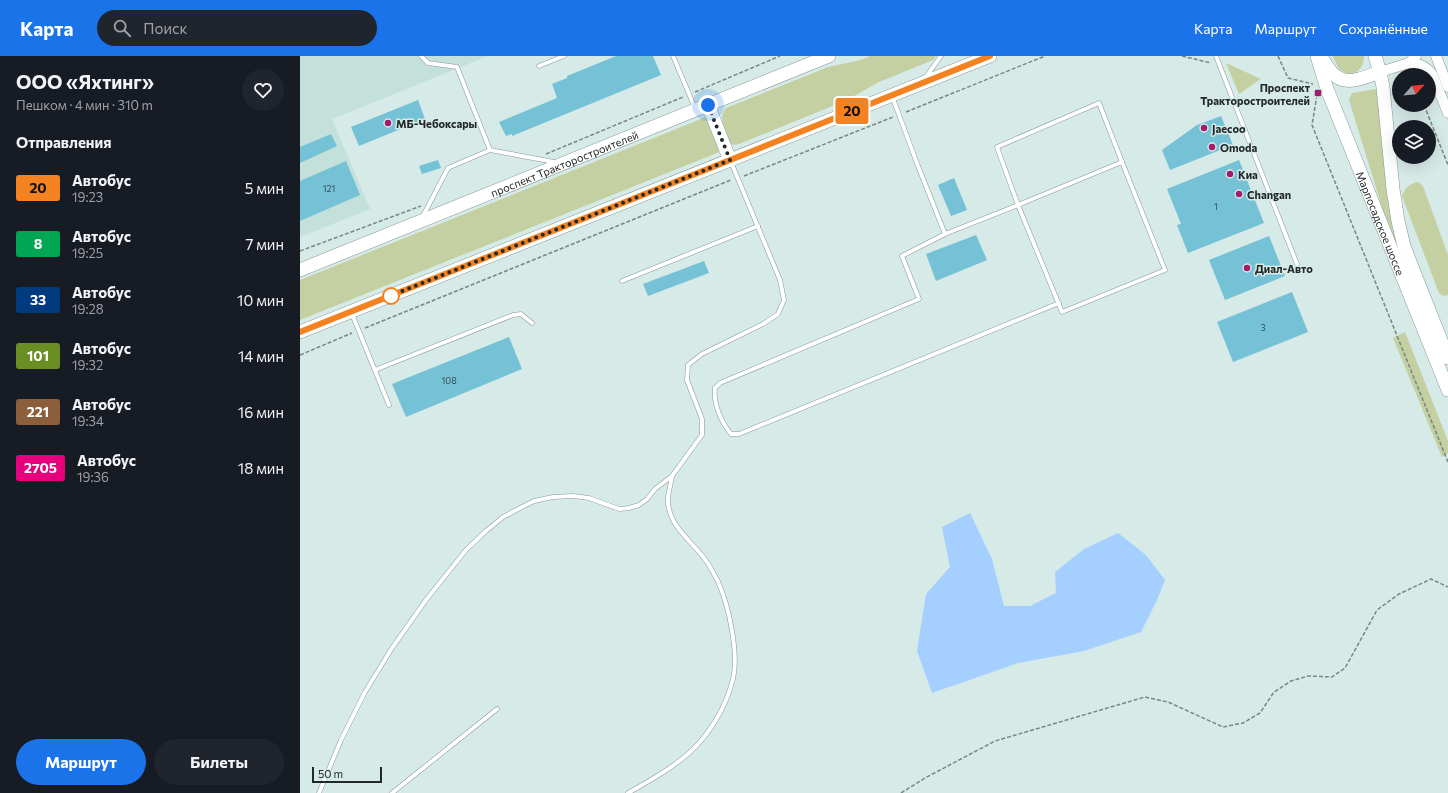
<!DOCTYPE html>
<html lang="ru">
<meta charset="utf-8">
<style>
body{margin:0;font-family:Commissioner,sans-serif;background:#20242c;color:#f1f3f6;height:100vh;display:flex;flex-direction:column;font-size:15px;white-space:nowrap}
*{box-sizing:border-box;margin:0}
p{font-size:13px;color:#9ea1a6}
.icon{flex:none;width:22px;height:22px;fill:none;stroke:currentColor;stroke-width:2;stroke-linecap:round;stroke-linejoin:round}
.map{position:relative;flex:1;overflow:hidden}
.drawer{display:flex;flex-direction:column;background:#171b24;width:300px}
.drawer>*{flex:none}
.badge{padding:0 8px;border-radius:3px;font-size:14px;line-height:26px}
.needle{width:26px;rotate:63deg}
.tools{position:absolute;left:1092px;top:12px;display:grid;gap:8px}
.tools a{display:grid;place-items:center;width:44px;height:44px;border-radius:50%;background:#171b24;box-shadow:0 4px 16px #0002;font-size:20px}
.scale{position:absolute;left:12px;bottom:10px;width:70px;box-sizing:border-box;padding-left:4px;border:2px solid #222928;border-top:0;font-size:11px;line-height:14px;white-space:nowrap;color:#222928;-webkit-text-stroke:3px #d6eae7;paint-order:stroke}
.you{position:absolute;width:20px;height:20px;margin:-10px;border:3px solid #fff;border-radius:50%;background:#1a73e8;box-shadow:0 0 0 6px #1a73e833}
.map>.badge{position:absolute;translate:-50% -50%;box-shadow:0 0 0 2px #fff}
h2{padding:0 16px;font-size:15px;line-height:36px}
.round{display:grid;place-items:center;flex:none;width:42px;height:42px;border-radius:21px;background:#20242c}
.overview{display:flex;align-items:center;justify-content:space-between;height:68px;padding:0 16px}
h1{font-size:19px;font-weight:700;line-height:30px}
.cta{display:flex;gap:8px;margin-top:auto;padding:8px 16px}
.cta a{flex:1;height:46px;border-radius:24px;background:#1a73e8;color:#fff;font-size:16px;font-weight:700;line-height:46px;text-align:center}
.cta a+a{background:#20242c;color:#f1f3f6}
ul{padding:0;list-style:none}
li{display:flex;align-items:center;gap:12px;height:56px;padding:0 16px}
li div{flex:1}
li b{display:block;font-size:15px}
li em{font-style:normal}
li .badge{min-width:44px;font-weight:700;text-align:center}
header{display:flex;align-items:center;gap:24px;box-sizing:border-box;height:56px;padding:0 20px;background:#1a73e8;color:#fff}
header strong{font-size:19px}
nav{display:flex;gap:22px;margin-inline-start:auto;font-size:14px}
.search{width:280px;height:36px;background:#20242c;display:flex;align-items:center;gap:10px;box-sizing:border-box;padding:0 14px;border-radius:22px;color:#9ea1a6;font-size:15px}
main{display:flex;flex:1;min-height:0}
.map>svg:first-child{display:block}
.built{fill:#c3e0db}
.green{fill:#c4d0a2}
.water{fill:#a4cfff}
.building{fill:#75c1d6}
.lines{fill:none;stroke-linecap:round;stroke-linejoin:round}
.service-casing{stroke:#879896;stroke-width:5}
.tertiary-casing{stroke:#879896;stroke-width:11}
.primary-casing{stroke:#879896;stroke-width:14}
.path{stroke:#788684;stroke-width:1.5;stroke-dasharray:4 2;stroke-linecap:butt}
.service{stroke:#fff;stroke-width:4}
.tertiary{stroke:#fff;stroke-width:10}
.primary{stroke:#fff;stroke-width:13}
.line-casing{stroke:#fff;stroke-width:9}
.line{stroke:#f58220;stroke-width:6}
.walk{stroke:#222928;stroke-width:4;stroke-dasharray:0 7.2}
.poi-dot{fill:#a11d6c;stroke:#d6eae7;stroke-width:1.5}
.stop-dot{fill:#fff;stroke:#f58220;stroke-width:2}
.labels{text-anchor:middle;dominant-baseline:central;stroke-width:3;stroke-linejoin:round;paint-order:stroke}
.number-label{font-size:9px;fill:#374f54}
.poi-label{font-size:11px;font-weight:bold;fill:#222928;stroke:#d6eae7;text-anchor:start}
.street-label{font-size:11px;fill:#222928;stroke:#d6eae7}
</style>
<header>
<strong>Карта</strong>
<div class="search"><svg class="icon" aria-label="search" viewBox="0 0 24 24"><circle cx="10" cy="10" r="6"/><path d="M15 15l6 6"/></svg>Поиск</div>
<nav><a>Карта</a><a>Маршрут</a><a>Сохранённые</a></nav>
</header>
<main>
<section class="drawer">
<div class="overview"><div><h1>ООО «Яхтинг»</h1><p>Пешком · 4 мин · 310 m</p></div><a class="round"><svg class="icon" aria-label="heart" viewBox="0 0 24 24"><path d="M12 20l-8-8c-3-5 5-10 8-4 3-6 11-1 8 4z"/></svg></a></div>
<h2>Отправления</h2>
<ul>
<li><span class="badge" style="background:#f58220;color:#111">20</span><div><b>Автобус</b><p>19:23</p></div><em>5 мин</em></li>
<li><span class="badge" style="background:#00a651;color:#fff">8</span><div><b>Автобус</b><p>19:25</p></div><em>7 мин</em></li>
<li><span class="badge" style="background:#003b80;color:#fff">33</span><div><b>Автобус</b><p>19:28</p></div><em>10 мин</em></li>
<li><span class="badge" style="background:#6b8e23;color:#fff">101</span><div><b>Автобус</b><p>19:32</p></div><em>14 мин</em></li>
<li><span class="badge" style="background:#8b5e3c;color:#fff">221</span><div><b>Автобус</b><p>19:34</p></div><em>16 мин</em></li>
<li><span class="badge" style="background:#e6007e;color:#fff">2705</span><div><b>Автобус</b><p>19:36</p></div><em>18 мин</em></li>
</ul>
<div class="cta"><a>Маршрут</a><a>Билеты</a></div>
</section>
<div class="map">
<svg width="1148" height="737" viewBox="0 0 1148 737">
<rect width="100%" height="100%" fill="#d6eae7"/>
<polygon class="built" points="0,0 188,0 32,63 70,153 0,181"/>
<g class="green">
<path d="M570,0h66l-3,4 -54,22 -32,18 -108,44 -6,1 -4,-3c-3,-10 -12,-26 -3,-34l102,-41 33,-7z"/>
<path d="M1033,0h31c1,13 -13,24 -23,14 -4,-3 -6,-9 -8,-14z"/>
<polygon points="926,7 961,23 939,38"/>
<polygon points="1076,33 1079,34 1087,137 1092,171 1096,185 1095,188 1086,164 1049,44 1052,37"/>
<polygon points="406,61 420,94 417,97 0,264 0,224"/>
<path d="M1118,126l5,4 25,69v40l-5,1 -4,-3 -37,-97c2,-7 8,-13 16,-14z"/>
<polygon points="1105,276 1148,385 1148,397 1142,401 1093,282"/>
</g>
<polygon class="water" points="670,457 692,503 704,550 730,550 756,537 755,516 784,493 818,477 846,499 865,524 857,544 841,576 784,595 718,607 632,637 617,595 626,538 650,511 642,471"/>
<g class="building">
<polygon points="316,0 353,0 361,19 212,80 212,78 206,80 199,66 257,42 252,28 267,22 267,20"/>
<polygon points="118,44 125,63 59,90 51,71"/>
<polygon points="921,60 933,89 870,114 862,94 897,69"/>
<polygon points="31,78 37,90 0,107 0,91"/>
<polygon points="138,104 141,112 122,118 119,110"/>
<polygon points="939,104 964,167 888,197 877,169 881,168 867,133"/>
<polygon points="46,105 60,139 0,165 0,125"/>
<polygon points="654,122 667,154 651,160 638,129"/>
<polygon points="676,179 687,204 636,225 626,198"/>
<polygon points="969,180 985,220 925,244 909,204"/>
<polygon points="404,205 409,217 348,240 343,228"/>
<polygon points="992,236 1008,276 933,306 917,266"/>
<polygon points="209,281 222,313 106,361 92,328"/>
</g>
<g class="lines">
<g class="service-casing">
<g id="service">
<polyline points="121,0 128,7 157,11 190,94"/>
<polyline points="373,0 395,52"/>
<polyline points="916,0 997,208"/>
<polyline points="239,10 264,0"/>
<polyline points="625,22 641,0"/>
<polyline points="592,40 618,110 645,178 718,149 697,91 799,47 822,106"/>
<polygon points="822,106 865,214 762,256 718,149"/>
<polyline points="123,160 148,112 190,94 254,106"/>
<path d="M645,178l-43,22 17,43 -199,84 -5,5c-2,15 6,34 16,46h8l320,-131"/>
<polyline points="322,225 458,170"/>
<polyline points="52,258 89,349"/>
<polyline points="75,314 213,259 221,258 232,267"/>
<polyline points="19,737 41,684 65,636 92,592 126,544 166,494 186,475 203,461 222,451 234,445 253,441 273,440 289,442 319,453 329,452 339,449 347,443 355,433 372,420 402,379 402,363 387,324 388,309 402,298 463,268 478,258 484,244 480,224 431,106"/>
<polyline points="92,737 197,653"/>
<path d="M328,737c21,-12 43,-24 61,-40 21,-19 37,-46 44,-74 6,-25 -4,-72 -14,-95 -3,-7 -7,-13 -10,-19 -14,-23 -43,-38 -41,-68 1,-7 3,-14 4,-21"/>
</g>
</g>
<g class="tertiary-casing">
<g id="tertiary">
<polyline points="1136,0 1148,31"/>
<path d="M1109,7c10,0 16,3 23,11l16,39"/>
<polyline points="1080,16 1109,7 1116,0"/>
</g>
</g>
<g class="primary-casing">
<g id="primary">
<path id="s1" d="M1017,0l10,33 121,301"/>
<polyline points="1075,0 1080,16 1083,31 1093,133 1098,165 1104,190 1114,216 1148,302"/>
<path d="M1022,2c16,31 30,24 58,14"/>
<polyline points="408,49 430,104"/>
<path id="s2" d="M0,214l529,-214"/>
<polyline points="0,276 690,0"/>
</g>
</g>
<g class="path">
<polyline points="882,0 911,7"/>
<polyline points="978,0 988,22 1013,28"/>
<polyline points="395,36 480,0"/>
<polyline points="1017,39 1012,69 1148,406"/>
<polyline points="1124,49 1148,109"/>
<polyline points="606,56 745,0"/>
<polyline points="246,98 383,41"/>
<polyline points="444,120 593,61"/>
<polyline points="0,195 121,150"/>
<polyline points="65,272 431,124"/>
<polyline points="0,299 52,277"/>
<polyline points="601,737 625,722 695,685 845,641 868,646 923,671 943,667 960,657 974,636 991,625 1008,620 1032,621 1045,612 1077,554 1099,538 1131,523 1148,531"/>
</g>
<use href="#service" class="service"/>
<use href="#tertiary" class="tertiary"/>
<use href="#primary" class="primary"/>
</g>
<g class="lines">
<g class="line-casing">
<polyline id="line" points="0,276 690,0"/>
</g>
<use href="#line" class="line"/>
<polyline class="walk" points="91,240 90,240 430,104 408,49"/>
</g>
<g class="poi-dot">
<rect x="1014" y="33" width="8" height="8" rx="2"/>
<circle cx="88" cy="67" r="4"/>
<circle cx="904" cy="72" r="4"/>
<circle cx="912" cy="91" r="4"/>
<circle cx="930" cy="118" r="4"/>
<circle cx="939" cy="138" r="4"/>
<circle cx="947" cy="212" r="4"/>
</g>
<circle class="stop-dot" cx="91" cy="240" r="8"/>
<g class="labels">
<g class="number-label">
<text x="29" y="132">121</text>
<text x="916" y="150">1</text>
<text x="963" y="271">3</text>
<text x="149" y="324">108</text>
</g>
<g class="poi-label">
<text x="1010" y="31" text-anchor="end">Проспект<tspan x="1010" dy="13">Тракторостроителей</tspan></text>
<text x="96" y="67">МБ-Чебоксары</text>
<text x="912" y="72">Jaecoo</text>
<text x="920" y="91">Omoda</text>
<text x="938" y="118">Киа</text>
<text x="947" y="138">Changan</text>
<text x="955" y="212">Диал-Авто</text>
</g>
<g class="street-label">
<text stroke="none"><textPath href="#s2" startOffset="285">проспект Тракторостроителей</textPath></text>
<text stroke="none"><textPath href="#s1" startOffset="179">Марпосадское шоссе</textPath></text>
</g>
</g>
</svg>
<div class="tools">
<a><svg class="needle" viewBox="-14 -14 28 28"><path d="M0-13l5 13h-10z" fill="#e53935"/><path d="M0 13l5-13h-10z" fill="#9ea1a6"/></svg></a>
<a><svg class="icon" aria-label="layers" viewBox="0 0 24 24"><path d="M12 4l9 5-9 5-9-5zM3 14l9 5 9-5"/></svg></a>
</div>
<div class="scale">50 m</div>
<div class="you" style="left:408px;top:49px"></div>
<b class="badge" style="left:552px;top:55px;background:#f58220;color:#111">20</b>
</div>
</main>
